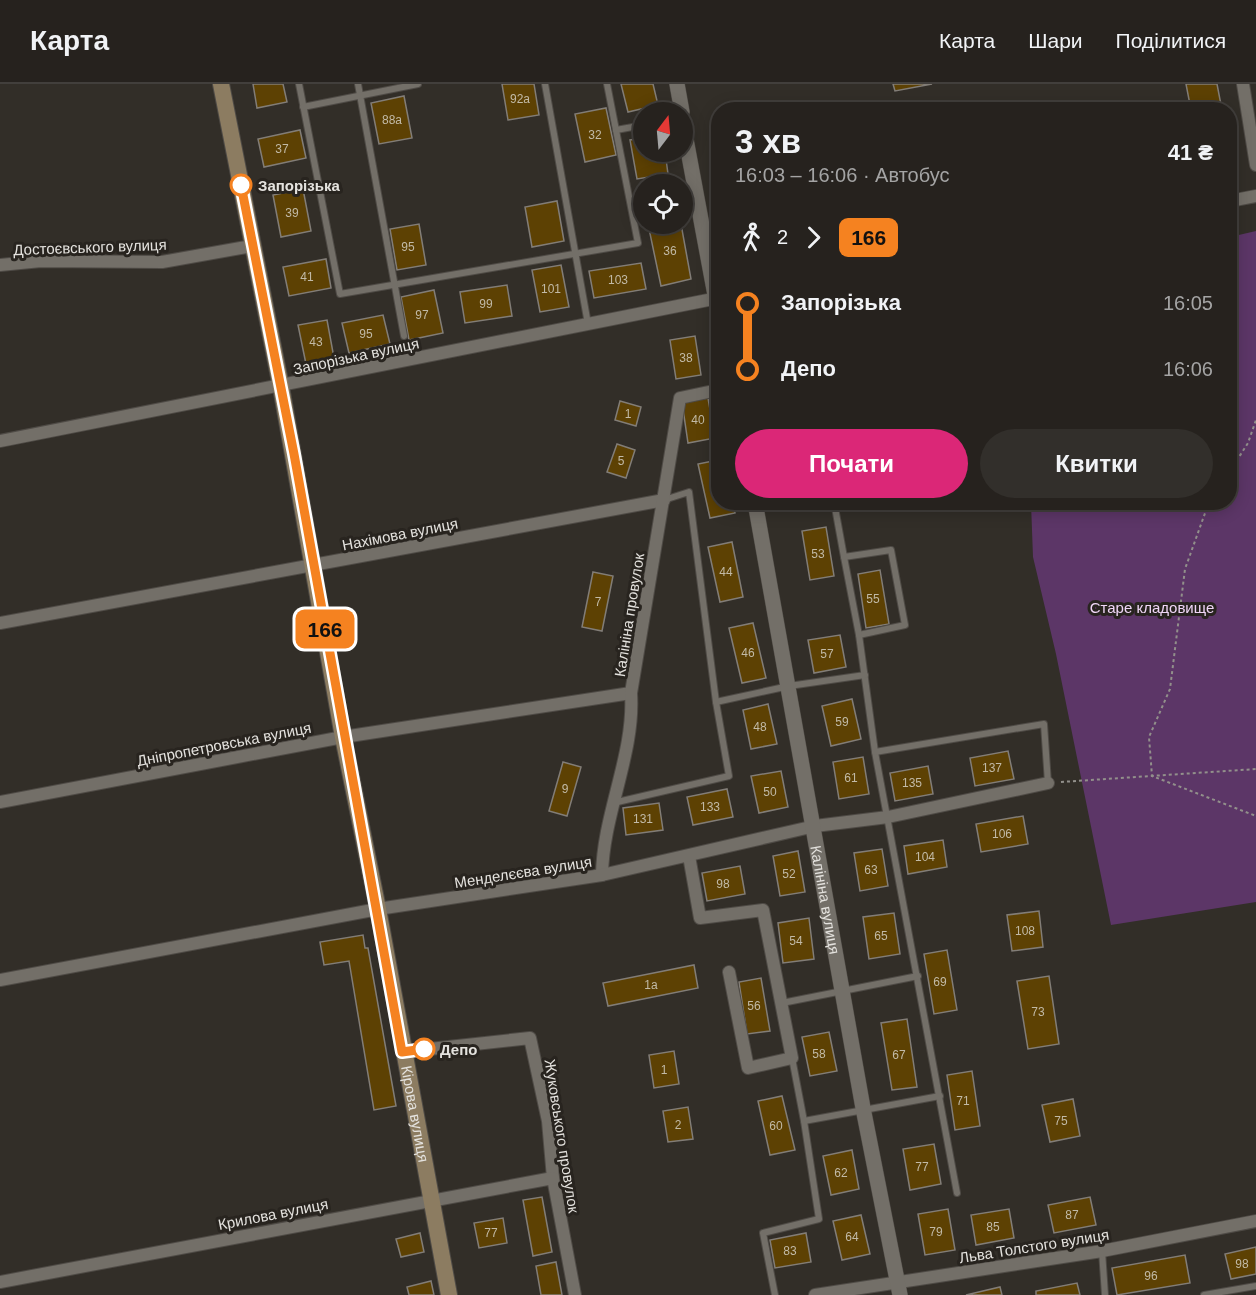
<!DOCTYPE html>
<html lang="uk">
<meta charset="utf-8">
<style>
body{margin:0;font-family:Arial,sans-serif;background:#322f2b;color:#f1f3f6;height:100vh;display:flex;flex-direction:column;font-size:22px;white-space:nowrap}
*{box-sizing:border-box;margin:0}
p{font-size:20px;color:#a4a4a4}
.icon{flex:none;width:33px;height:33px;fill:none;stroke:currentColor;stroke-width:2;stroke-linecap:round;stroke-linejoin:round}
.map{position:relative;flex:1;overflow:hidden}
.details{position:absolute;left:711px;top:18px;width:526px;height:408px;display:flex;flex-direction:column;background:#26221e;border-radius:24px;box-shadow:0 3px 15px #0003,0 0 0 2px #423f3c}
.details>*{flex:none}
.badge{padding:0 12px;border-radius:9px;font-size:21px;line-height:39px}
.needle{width:39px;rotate:16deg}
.fabs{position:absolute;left:633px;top:18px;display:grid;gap:12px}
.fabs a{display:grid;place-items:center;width:60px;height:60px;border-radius:50%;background:#26221e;box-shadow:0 3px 15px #0003,0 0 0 2px #423f3c;font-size:30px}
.map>.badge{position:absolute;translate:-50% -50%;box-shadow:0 0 0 3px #fff}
.legs{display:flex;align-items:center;gap:9px;height:66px;padding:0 24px;font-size:20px}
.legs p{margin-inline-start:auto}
.head{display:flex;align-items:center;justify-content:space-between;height:102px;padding:0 24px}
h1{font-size:33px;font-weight:700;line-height:45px}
.primary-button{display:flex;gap:12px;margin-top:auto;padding:12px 24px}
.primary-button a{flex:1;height:69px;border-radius:36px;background:#db2777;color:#fff;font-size:24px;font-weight:700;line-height:69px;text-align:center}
.primary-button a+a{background:#322f2b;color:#f1f3f6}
ul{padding:0 24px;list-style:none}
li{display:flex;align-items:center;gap:21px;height:66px;font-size:22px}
li i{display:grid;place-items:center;width:9px;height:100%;margin:0 8px;background:currentColor}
li i::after{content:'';width:15px;height:15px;margin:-8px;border:4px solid;border-radius:50%;background:#26221e}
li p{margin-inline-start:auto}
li:first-child i{background:linear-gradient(#0000 50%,currentColor 0)}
li:last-child i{background:linear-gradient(currentColor 50%,#0000 0)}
header{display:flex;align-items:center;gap:36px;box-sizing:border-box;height:84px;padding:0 30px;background:#26221e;border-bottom:2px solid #423f3c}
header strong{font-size:28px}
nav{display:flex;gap:33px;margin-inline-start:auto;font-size:21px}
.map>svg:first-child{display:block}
.green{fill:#5c3667}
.building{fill:#5d4103;stroke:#827d77;stroke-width:1.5}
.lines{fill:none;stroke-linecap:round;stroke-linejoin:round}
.service-casing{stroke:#4f4b46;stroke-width:8}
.minor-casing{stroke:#4f4b46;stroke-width:14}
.tertiary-casing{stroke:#4f4b46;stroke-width:16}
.secondary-casing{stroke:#4f4b46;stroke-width:18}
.path{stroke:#92908b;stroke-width:2;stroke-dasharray:3 3;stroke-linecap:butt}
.service{stroke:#736f68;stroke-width:6}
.minor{stroke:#736f68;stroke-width:12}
.tertiary{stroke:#736f68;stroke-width:15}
.secondary{stroke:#8c7c61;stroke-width:16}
.line-1-casing{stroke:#fff;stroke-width:14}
.line-1{stroke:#f58220;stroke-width:9}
.stop-1-dot{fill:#fff;stroke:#f58220;stroke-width:3}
.labels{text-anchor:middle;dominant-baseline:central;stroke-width:6;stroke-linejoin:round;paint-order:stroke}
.number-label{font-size:12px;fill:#c2baa7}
.stop-label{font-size:15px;font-weight:bold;fill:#e4e2de;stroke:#28241f;text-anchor:start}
.street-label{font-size:15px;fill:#e4e2de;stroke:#28241f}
.park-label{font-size:15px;fill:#f0d6f7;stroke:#28241f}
</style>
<header>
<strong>Карта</strong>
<nav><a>Карта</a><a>Шари</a><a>Поділитися</a></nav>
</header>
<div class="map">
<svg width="1256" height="1211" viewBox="0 0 1256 1211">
<rect width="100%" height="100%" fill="#322e28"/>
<polygon class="green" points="1256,147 1256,818 1111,841 1056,570 1033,473 1031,419 1230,418 1230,153"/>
<g class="building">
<polygon points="253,0 283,0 287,18 257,24"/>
<polygon points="502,0 534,0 539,31 508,36"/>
<polygon points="621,0 653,0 658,21 628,28"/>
<polygon points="893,0 932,0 895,7"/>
<polygon points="1186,0 1217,0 1222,26 1191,26"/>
<polygon points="404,12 412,54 379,60 371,19"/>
<polygon points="606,24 616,71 585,78 575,30"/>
<polygon points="300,46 306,74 264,83 258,55"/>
<polygon points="644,54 644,68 665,68 668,90 637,95 630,56"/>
<polygon points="303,105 311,147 281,153 273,111"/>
<polygon points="557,117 564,157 532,163 525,123"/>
<polygon points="419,140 426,181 397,186 390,145"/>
<polygon points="648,140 681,140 691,195 661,202"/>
<polygon points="326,175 331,204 289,212 283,183"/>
<polygon points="641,179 646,205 594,214 589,187"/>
<polygon points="561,181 569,223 540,228 532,186"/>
<polygon points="507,201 512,232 465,239 460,208"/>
<polygon points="434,206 443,249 409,256 401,213"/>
<polygon points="383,231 390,260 349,269 342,239"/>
<polygon points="327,236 334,274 306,280 298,241"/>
<polygon points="695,252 701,291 676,295 670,256"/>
<polygon points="708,314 715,354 688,359 682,318"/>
<polygon points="620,317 641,323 636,342 615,336"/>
<polygon points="617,360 635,366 626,394 607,388"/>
<polygon points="718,376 718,418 733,418 735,429 710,434 698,380"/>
<polygon points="826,443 834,492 810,496 802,447"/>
<polygon points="732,458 743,513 720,518 708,463"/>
<polygon points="880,486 889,540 866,544 858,490"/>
<polygon points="593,488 613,492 602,547 582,543"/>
<polygon points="753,539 766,594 742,599 729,544"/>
<polygon points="840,551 846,583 814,589 808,556"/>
<polygon points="852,615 861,655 831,662 822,622"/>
<polygon points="768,620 777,660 751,665 743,626"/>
<polygon points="1008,667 1014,695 975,702 970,674"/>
<polygon points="863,673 869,710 839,715 833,678"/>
<polygon points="563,678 581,683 567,732 549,727"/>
<polygon points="928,682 933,710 895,717 890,689"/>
<polygon points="781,687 788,723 759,729 751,692"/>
<polygon points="727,705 733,733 693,741 687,713"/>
<polygon points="659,719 663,746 626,751 623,724"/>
<polygon points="1023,732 1028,760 981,768 976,740"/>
<polygon points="943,756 947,783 908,790 904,762"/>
<polygon points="882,765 888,802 860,807 854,769"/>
<polygon points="798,767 805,808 780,812 773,772"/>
<polygon points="740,782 745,810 707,817 702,789"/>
<polygon points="1039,827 1043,863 1012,867 1007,831"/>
<polygon points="894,829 900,870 869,875 863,833"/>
<polygon points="809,834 814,875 783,879 778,839"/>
<polygon points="363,851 365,864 368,864 396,1022 374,1026 349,877 324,881 320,858"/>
<polygon points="947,866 957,926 934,930 924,870"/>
<polygon points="694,881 698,904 608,922 603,899"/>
<polygon points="1049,892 1059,960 1028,965 1017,897"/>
<polygon points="761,894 770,947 747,950 739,898"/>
<polygon points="907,935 917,1003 892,1006 881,939"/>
<polygon points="829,948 837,987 810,992 802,953"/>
<polygon points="674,967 679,1000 654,1004 649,971"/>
<polygon points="972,987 980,1042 955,1046 947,991"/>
<polygon points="782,1012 795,1066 770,1071 758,1017"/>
<polygon points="1073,1015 1080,1052 1050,1058 1042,1021"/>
<polygon points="688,1023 693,1055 668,1058 663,1027"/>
<polygon points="934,1060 941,1100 910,1106 903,1065"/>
<polygon points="852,1066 859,1105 831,1111 823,1072"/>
<polygon points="542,1113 552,1168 533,1172 523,1116"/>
<polygon points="1090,1113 1096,1141 1054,1149 1048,1121"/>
<polygon points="948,1125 955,1166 925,1171 918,1130"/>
<polygon points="1009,1125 1014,1154 976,1161 971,1131"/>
<polygon points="861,1131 870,1170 842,1176 833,1137"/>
<polygon points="503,1134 507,1159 479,1164 474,1139"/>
<polygon points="420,1149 424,1168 401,1173 396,1155"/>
<polygon points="806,1149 811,1178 775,1184 770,1156"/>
<polygon points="1256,1163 1256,1190 1231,1195 1225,1170"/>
<polygon points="1185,1171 1190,1199 1117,1211 1112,1184"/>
<polygon points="556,1178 562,1211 541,1211 536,1182"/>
<polygon points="431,1197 434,1211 409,1211 407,1203"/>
<polygon points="1077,1199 1080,1211 1036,1211 1036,1207"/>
<polygon points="1000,1203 1002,1211 966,1211"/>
</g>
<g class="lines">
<g class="service-casing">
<g id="service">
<polyline points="299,0 340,210 638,159 607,0"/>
<polyline points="358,0 404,252"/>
<polyline points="545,0 588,240"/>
<polyline points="303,23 418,0"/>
<polyline points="616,46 644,41"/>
<polyline points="834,418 844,473 891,466 905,541 859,551 875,668 957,1109"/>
<polyline points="844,473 859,551"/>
<polyline points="716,618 789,602 865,591"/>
<polyline points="875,668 1044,640 1048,699"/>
<polyline points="613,719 729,692 716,618 689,408 664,416"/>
<polyline points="782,919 918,892"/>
<polyline points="792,974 804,1037"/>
<polyline points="1102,1167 1105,1211"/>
<polyline points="775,1211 763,1149 819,1135 804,1037 940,1012"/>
<polyline points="1204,1211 1256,1202"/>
</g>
</g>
<g class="minor-casing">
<g id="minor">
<polyline points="1243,0 1256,81"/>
<polyline points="1230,117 1256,112"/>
<polyline points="0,181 41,177 162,178 252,162"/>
<polyline points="0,357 718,214"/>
<polyline points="0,539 664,416"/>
<polyline points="0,718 343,653 631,609"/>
<polyline points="689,772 700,834 763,826 792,974 748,984 729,888"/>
<path d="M602,791c1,-62 33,-121 29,-182l49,-295 38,-8"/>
<polyline points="0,896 378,825 602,791 815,742 888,733 1048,699"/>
<polyline points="402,968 530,954 548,1037 553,1094 575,1211"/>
<polyline points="0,1198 553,1094"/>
<polyline points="815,1211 1102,1167 1256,1137"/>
</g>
</g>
<g class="tertiary-casing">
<g id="tertiary">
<polyline points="677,0 682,28"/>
<polyline points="682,34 718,227"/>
<path id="s1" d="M755,418l108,606 37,187"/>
</g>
</g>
<g class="secondary-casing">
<g id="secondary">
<path id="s2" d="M221,0l60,303 62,350 35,172 71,386"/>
</g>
</g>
<g class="path">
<polyline points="1230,387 1248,359 1256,336"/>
<polyline points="1209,418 1185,485 1170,605 1149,653 1152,692 1256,732"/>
<polyline points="1061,698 1256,685"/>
</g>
<use href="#service" class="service"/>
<use href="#minor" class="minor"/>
<use href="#tertiary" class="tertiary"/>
<use href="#secondary" class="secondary"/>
</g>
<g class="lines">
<g class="line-1-casing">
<polyline id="line-1" points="241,101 294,370 402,968 424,965"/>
</g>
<use href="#line-1" class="line-1"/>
</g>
<g class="stop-1-dot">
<circle cx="241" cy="101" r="10"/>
<circle cx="424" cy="965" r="10"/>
</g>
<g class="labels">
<g class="number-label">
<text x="520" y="15">92а</text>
<text x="392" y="36">88а</text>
<text x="595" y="51">32</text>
<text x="282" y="65">37</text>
<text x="292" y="129">39</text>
<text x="408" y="163">95</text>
<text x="670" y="167">36</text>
<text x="307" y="193">41</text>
<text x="618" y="196">103</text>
<text x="551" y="205">101</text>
<text x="486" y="220">99</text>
<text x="422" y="231">97</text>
<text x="366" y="250">95</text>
<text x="316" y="258">43</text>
<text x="686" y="274">38</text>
<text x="628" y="330">1</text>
<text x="698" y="336">40</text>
<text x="621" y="377">5</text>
<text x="818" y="470">53</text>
<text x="726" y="488">44</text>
<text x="873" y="515">55</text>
<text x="598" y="518">7</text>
<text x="748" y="569">46</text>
<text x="827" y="570">57</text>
<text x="842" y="638">59</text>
<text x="760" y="643">48</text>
<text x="992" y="684">137</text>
<text x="851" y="694">61</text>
<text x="912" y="699">135</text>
<text x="565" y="705">9</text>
<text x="770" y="708">50</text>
<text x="710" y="723">133</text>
<text x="643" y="735">131</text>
<text x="1002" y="750">106</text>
<text x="925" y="773">104</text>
<text x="871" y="786">63</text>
<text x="789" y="790">52</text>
<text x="723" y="800">98</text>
<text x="1025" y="847">108</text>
<text x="881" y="852">65</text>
<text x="796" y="857">54</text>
<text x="940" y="898">69</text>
<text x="651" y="901">1а</text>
<text x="754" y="922">56</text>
<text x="1038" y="928">73</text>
<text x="819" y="970">58</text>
<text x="899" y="971">67</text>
<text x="664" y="986">1</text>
<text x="963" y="1017">71</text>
<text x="1061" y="1037">75</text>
<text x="678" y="1041">2</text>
<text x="776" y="1042">60</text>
<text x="922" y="1083">77</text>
<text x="841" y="1089">62</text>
<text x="1072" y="1131">87</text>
<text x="993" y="1143">85</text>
<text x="936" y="1148">79</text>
<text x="491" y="1149">77</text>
<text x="852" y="1153">64</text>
<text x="790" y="1167">83</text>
<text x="1242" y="1180">98</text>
<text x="1151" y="1192">96</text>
</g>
<g class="stop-label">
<text x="258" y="101">Запорізька</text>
<text x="440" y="965">Депо</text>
</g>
<g class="street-label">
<text transform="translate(90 163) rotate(-2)">Достоєвського вулиця</text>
<text transform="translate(356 272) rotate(-12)">Запорізька вулиця</text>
<text transform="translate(400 450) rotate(-11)">Нахімова вулиця</text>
<text transform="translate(629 531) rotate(-81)">Калініна провулок</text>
<text transform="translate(224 660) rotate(-11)">Дніпропетровська вулиця</text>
<text transform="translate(523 788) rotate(-9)">Менделєєва вулиця</text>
<text stroke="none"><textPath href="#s1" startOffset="404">Калініна вулиця</textPath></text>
<text stroke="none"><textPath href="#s2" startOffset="1048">Кірова вулиця</textPath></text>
<text transform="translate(562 1052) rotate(81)">Жуковського провулок</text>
<text transform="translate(273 1130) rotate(-11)">Крилова вулиця</text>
<text transform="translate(1034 1162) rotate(-9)">Льва Толстого вулиця</text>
</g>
<g class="park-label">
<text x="1152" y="523">Старе кладовище</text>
</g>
</g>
</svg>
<div class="fabs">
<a><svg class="needle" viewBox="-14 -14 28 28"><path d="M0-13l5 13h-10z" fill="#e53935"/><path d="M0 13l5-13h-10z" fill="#a4a4a4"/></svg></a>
<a><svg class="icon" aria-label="locate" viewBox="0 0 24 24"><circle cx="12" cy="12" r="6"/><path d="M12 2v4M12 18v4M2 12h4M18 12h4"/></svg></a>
</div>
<b class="badge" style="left:325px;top:545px;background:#f58220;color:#111">166</b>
<section class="details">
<div class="head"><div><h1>3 хв</h1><p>16:03 – 16:06 · Автобус</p></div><b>41 ₴</b></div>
<div class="legs"><svg class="icon" aria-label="walk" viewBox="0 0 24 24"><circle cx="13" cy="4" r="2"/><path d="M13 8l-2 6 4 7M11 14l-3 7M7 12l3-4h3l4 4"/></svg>2<svg class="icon" aria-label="forward" viewBox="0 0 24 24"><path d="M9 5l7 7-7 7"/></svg><b class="badge" style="background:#f58220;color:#111">166</b></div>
<ul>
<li><i style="color:#f58220"></i><b>Запорізька</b><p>16:05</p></li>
<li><i style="color:#f58220"></i><b>Депо</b><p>16:06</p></li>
</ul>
<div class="primary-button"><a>Почати</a><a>Квитки</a></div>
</section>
</div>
